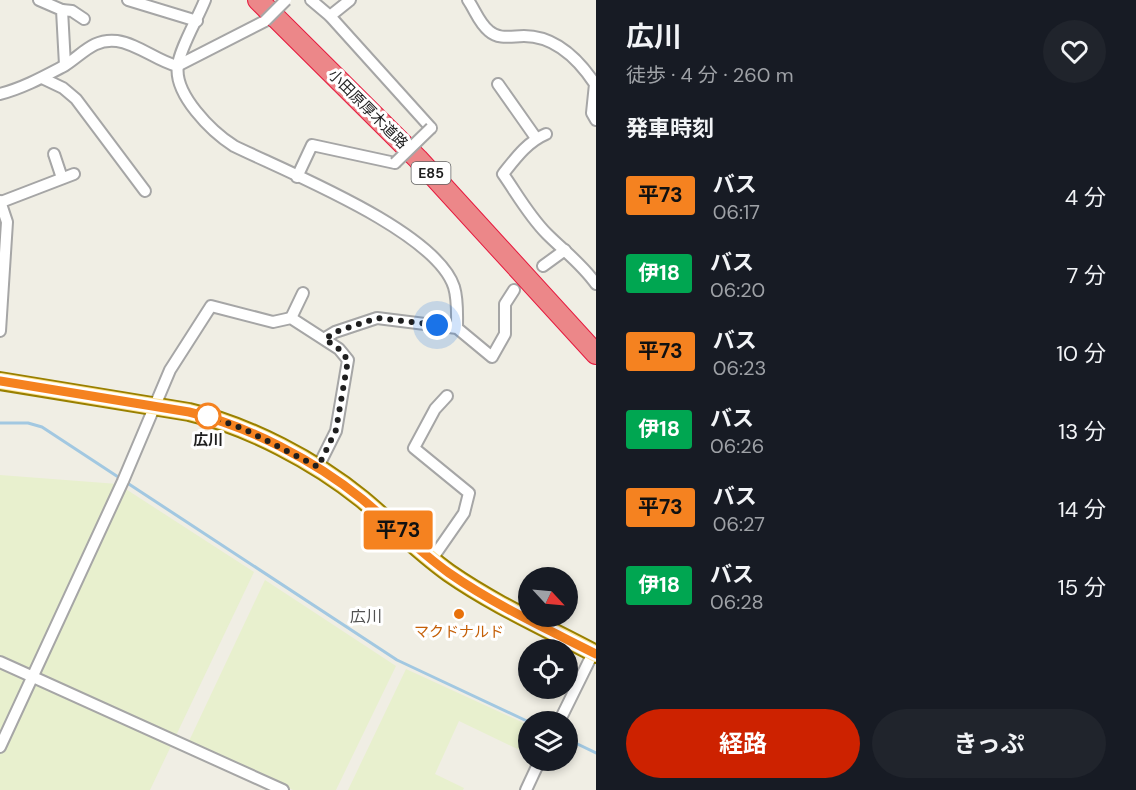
<!DOCTYPE html>
<html lang="ja">
<meta charset="utf-8">
<style>
body{margin:0;font-family:"DM Sans","Noto Sans JP",sans-serif;background:#20242c;color:#f1f3f6;height:100vh;display:flex;flex-direction:column;font-size:22px;white-space:nowrap}
*{box-sizing:border-box;margin:0}
p{font-size:20px;color:#9ea1a6}
.icon{flex:none;width:33px;height:33px;fill:none;stroke:currentColor;stroke-width:2;stroke-linecap:round;stroke-linejoin:round}
.map{position:relative;flex:1;overflow:hidden}
.panel{display:flex;flex-direction:column;background:#171b24;width:540px}
.panel>*{flex:none}
.badge{padding:0 12px;border-radius:4px;font-size:21px;line-height:39px}
.needle{width:39px;rotate:116deg}
.controls{position:absolute;left:518px;top:567px;display:grid;gap:12px}
.controls a{display:grid;place-items:center;width:60px;height:60px;border-radius:50%;background:#171b24;box-shadow:0 3px 9px #0003;font-size:30px}
.you{position:absolute;width:30px;height:30px;margin:-15px;border:4px solid #fff;border-radius:50%;background:#1a73e8;box-shadow:0 0 0 9px #1a73e833}
.map>.badge{position:absolute;translate:-50% -50%;box-shadow:0 0 0 3px #fff}
h2{padding:0 30px;font-size:22px;line-height:54px}
.round{display:grid;place-items:center;flex:none;width:63px;height:63px;border-radius:32px;background:#20242c}
.headline{display:flex;align-items:center;justify-content:space-between;height:102px;padding:0 30px}
h1{font-size:28px;font-weight:700;line-height:45px}
.primary-button{display:flex;gap:12px;margin-top:auto;padding:12px 30px}
.primary-button a{flex:1;height:69px;border-radius:36px;background:#cd2200;color:#fff;font-size:24px;font-weight:700;line-height:69px;text-align:center}
.primary-button a+a{background:#20242c;color:#f1f3f6}
ul{padding:0;list-style:none}
li{display:flex;align-items:center;gap:18px;height:78px;padding:0 30px}
li div{flex:1}
li b{display:block;font-size:22px}
li em{font-style:normal}
li .badge{min-width:66px;font-weight:700;text-align:center}
main{display:flex;flex:1;min-height:0}
.map>svg:first-child{display:block}
.farmland{fill:#e8f0ce}
.lines{fill:none;stroke-linecap:round;stroke-linejoin:round}
.stream{stroke:#a2c8e1;stroke-width:3}
.street-casing{stroke:#a6a6a6;stroke-width:14}
.primary-casing{stroke:#998000;stroke-width:20}
.highway-casing{stroke:#e6193e;stroke-width:22}
.street{stroke:#fff;stroke-width:10}
.primary{stroke:#ffe49a;stroke-width:16}
.highway{stroke:#ec8789;stroke-width:20}
.street-bridge-casing{stroke:#a6a6a6;stroke-width:14;stroke-linecap:butt}
.street-bridge{stroke:#fff;stroke-width:10}
.line-casing{stroke:#fff;stroke-width:14}
.line{stroke:#f58220;stroke-width:9}
.walk{stroke:#1f1f1f;stroke-width:6;stroke-dasharray:0 10.8}
.stop-dot{fill:#fff;stroke:#f58220;stroke-width:3}
.food-dot{fill:#e8710a;stroke:#fff;stroke-width:2}
.labels{text-anchor:middle;dominant-baseline:central;stroke-width:6;stroke-linejoin:round;paint-order:stroke}
.shield{fill:#fff;stroke:#626262;stroke-width:1.5}
.shield-label{font-size:14px;font-weight:bold;fill:#1f1f1f}
.street-label{font-size:15px;fill:#1f1f1f;stroke:#fff}
.stop-label{font-size:15px;font-weight:bold;fill:#1f1f1f;stroke:#fff}
.food-label{font-size:15px;fill:#c56008;stroke:#fff}
.neighbourhood-label{font-size:16px;fill:#525252;stroke:#fff}
</style>
<main>
<div class="map">
<svg width="596" height="790" viewBox="0 0 596 790">
<rect width="100%" height="100%" fill="#f0eee4"/>
<g class="farmland">
<polygon points="0,475 118,484 254,572 150,790 0,790"/>
<polygon points="265,580 396,666 336,790 293,790 189,741"/>
<polygon points="406,669 528,725 528,754 459,721 435,774 464,788 463,790 348,790"/>
</g>
<g class="lines">
<g class="stream">
<polyline points="0,423 28,423 42,427 397,660 529,722"/>
<polyline points="567,739 596,753"/>
</g>
<g class="street-casing">
<g id="street">
<polyline points="39,0 62,10 65,65"/>
<polyline points="128,0 197,21"/>
<path d="M205,0c-7,18 -25,48 -27,65 -5,29 34,67 56,81 53,26 202,85 220,141 4,13 3,28 3,41"/>
<polyline points="311,0 330,16 431,128"/>
<path d="M468,0c7,10 11,23 21,31 10,9 23,5 35,5 32,0 55,24 71,48l-3,29 4,7"/>
<polyline points="62,10 72,11 84,19"/>
<polyline points="330,16 350,0"/>
<polyline points="42,78 63,88 76,99 145,191"/>
<polyline points="498,84 536,138"/>
<path d="M0,94c23,-6 43,-17 64,-28 18,-11 29,-28 53,-25 21,3 40,20 60,25l88,-45"/>
<path d="M546,134c-19,8 -31,25 -43,40 14,20 26,42 44,60 17,17 35,30 49,50"/>
<polyline points="54,154 62,178"/>
<polyline points="297,177 312,145 395,163"/>
<polyline points="0,201 7,222 0,331"/>
<polyline points="1,202 74,174"/>
<polyline points="543,266 565,250"/>
<polyline points="291,318 303,293"/>
<polyline points="325,338 335,332 377,318 457,328 492,357 505,334 505,304 514,290"/>
<polyline points="432,559 464,513 469,493 414,448 435,409 447,396"/>
<polyline points="0,662 283,790"/>
<polyline points="559,722 593,653"/>
<polyline points="0,747 123,481 170,370 211,306 273,322 291,318 339,349 348,360 336,431 318,467"/>
<polyline points="526,790 540,760"/>
</g>
</g>
<g class="primary-casing">
<path id="primary" d="M0,381l189,31c60,14 126,49 173,87 29,24 56,52 87,74 46,32 98,55 147,81"/>
</g>
<g class="highway-casing">
<polyline id="highway" points="258,0 418,159 596,354"/>
</g>
<use href="#street" class="street"/>
<use href="#primary" class="primary"/>
<use href="#highway" class="highway"/>
<g class="street-bridge-casing">
<g id="street-bridge">
<polyline points="265,21 286,0"/>
<polyline points="395,163 431,128"/>
</g>
</g>
<use href="#street-bridge" class="street-bridge"/>
</g>
<g class="lines">
<g class="line-casing">
<path id="line" d="M0,381l189,31c60,14 126,49 173,87 29,24 56,52 87,74 46,32 98,56 147,81"/>
</g>
<use href="#line" class="line"/>
<polyline class="walk" points="208,416 244,429 318,467 336,430 348,360 339,349 325,339 335,332 377,318 437,325"/>
</g>
<circle class="stop-dot" cx="208" cy="416" r="12"/>
<circle class="food-dot" cx="459" cy="614" r="6"/>
<g class="labels">
<rect class="shield" x="411.5" y="162" width="39" height="22" rx="4.5"/>
<g class="shield-label">
<text x="431" y="173">E85</text>
</g>
<g class="street-label">
<text transform="translate(368 109) rotate(45)">小田原厚木道路</text>
</g>
<g class="stop-label">
<text x="208" y="440">広川</text>
</g>
<g class="food-label">
<text x="459" y="632">マクドナルド</text>
</g>
<g class="neighbourhood-label">
<text x="366" y="616">広川</text>
</g>
</g>
</svg>
<div class="controls">
<a><svg class="needle" viewBox="-14 -14 28 28"><path d="M0-13l5 13h-10z" fill="#e53935"/><path d="M0 13l5-13h-10z" fill="#9ea1a6"/></svg></a>
<a><svg class="icon" aria-label="locate" viewBox="0 0 24 24"><circle cx="12" cy="12" r="6"/><path d="M12 2v4M12 18v4M2 12h4M18 12h4"/></svg></a>
<a><svg class="icon" aria-label="layers" viewBox="0 0 24 24"><path d="M12 4l9 5-9 5-9-5zM3 14l9 5 9-5"/></svg></a>
</div>
<div class="you" style="left:437px;top:325px"></div>
<b class="badge" style="left:398px;top:530px;background:#f58220;color:#111">平73</b>
</div>
<section class="panel">
<div class="headline"><div><h1>広川</h1><p>徒歩 · 4 分 · 260 m</p></div><a class="round"><svg class="icon" aria-label="heart" viewBox="0 0 24 24"><path d="M12 20l-8-8c-3-5 5-10 8-4 3-6 11-1 8 4z"/></svg></a></div>
<h2>発車時刻</h2>
<ul>
<li><span class="badge" style="background:#f58220;color:#111">平73</span><div><b>バス</b><p>06:17</p></div><em>4 分</em></li>
<li><span class="badge" style="background:#00a651;color:#fff">伊18</span><div><b>バス</b><p>06:20</p></div><em>7 分</em></li>
<li><span class="badge" style="background:#f58220;color:#111">平73</span><div><b>バス</b><p>06:23</p></div><em>10 分</em></li>
<li><span class="badge" style="background:#00a651;color:#fff">伊18</span><div><b>バス</b><p>06:26</p></div><em>13 分</em></li>
<li><span class="badge" style="background:#f58220;color:#111">平73</span><div><b>バス</b><p>06:27</p></div><em>14 分</em></li>
<li><span class="badge" style="background:#00a651;color:#fff">伊18</span><div><b>バス</b><p>06:28</p></div><em>15 分</em></li>
</ul>
<div class="primary-button"><a>経路</a><a>きっぷ</a></div>
</section>
</main>
